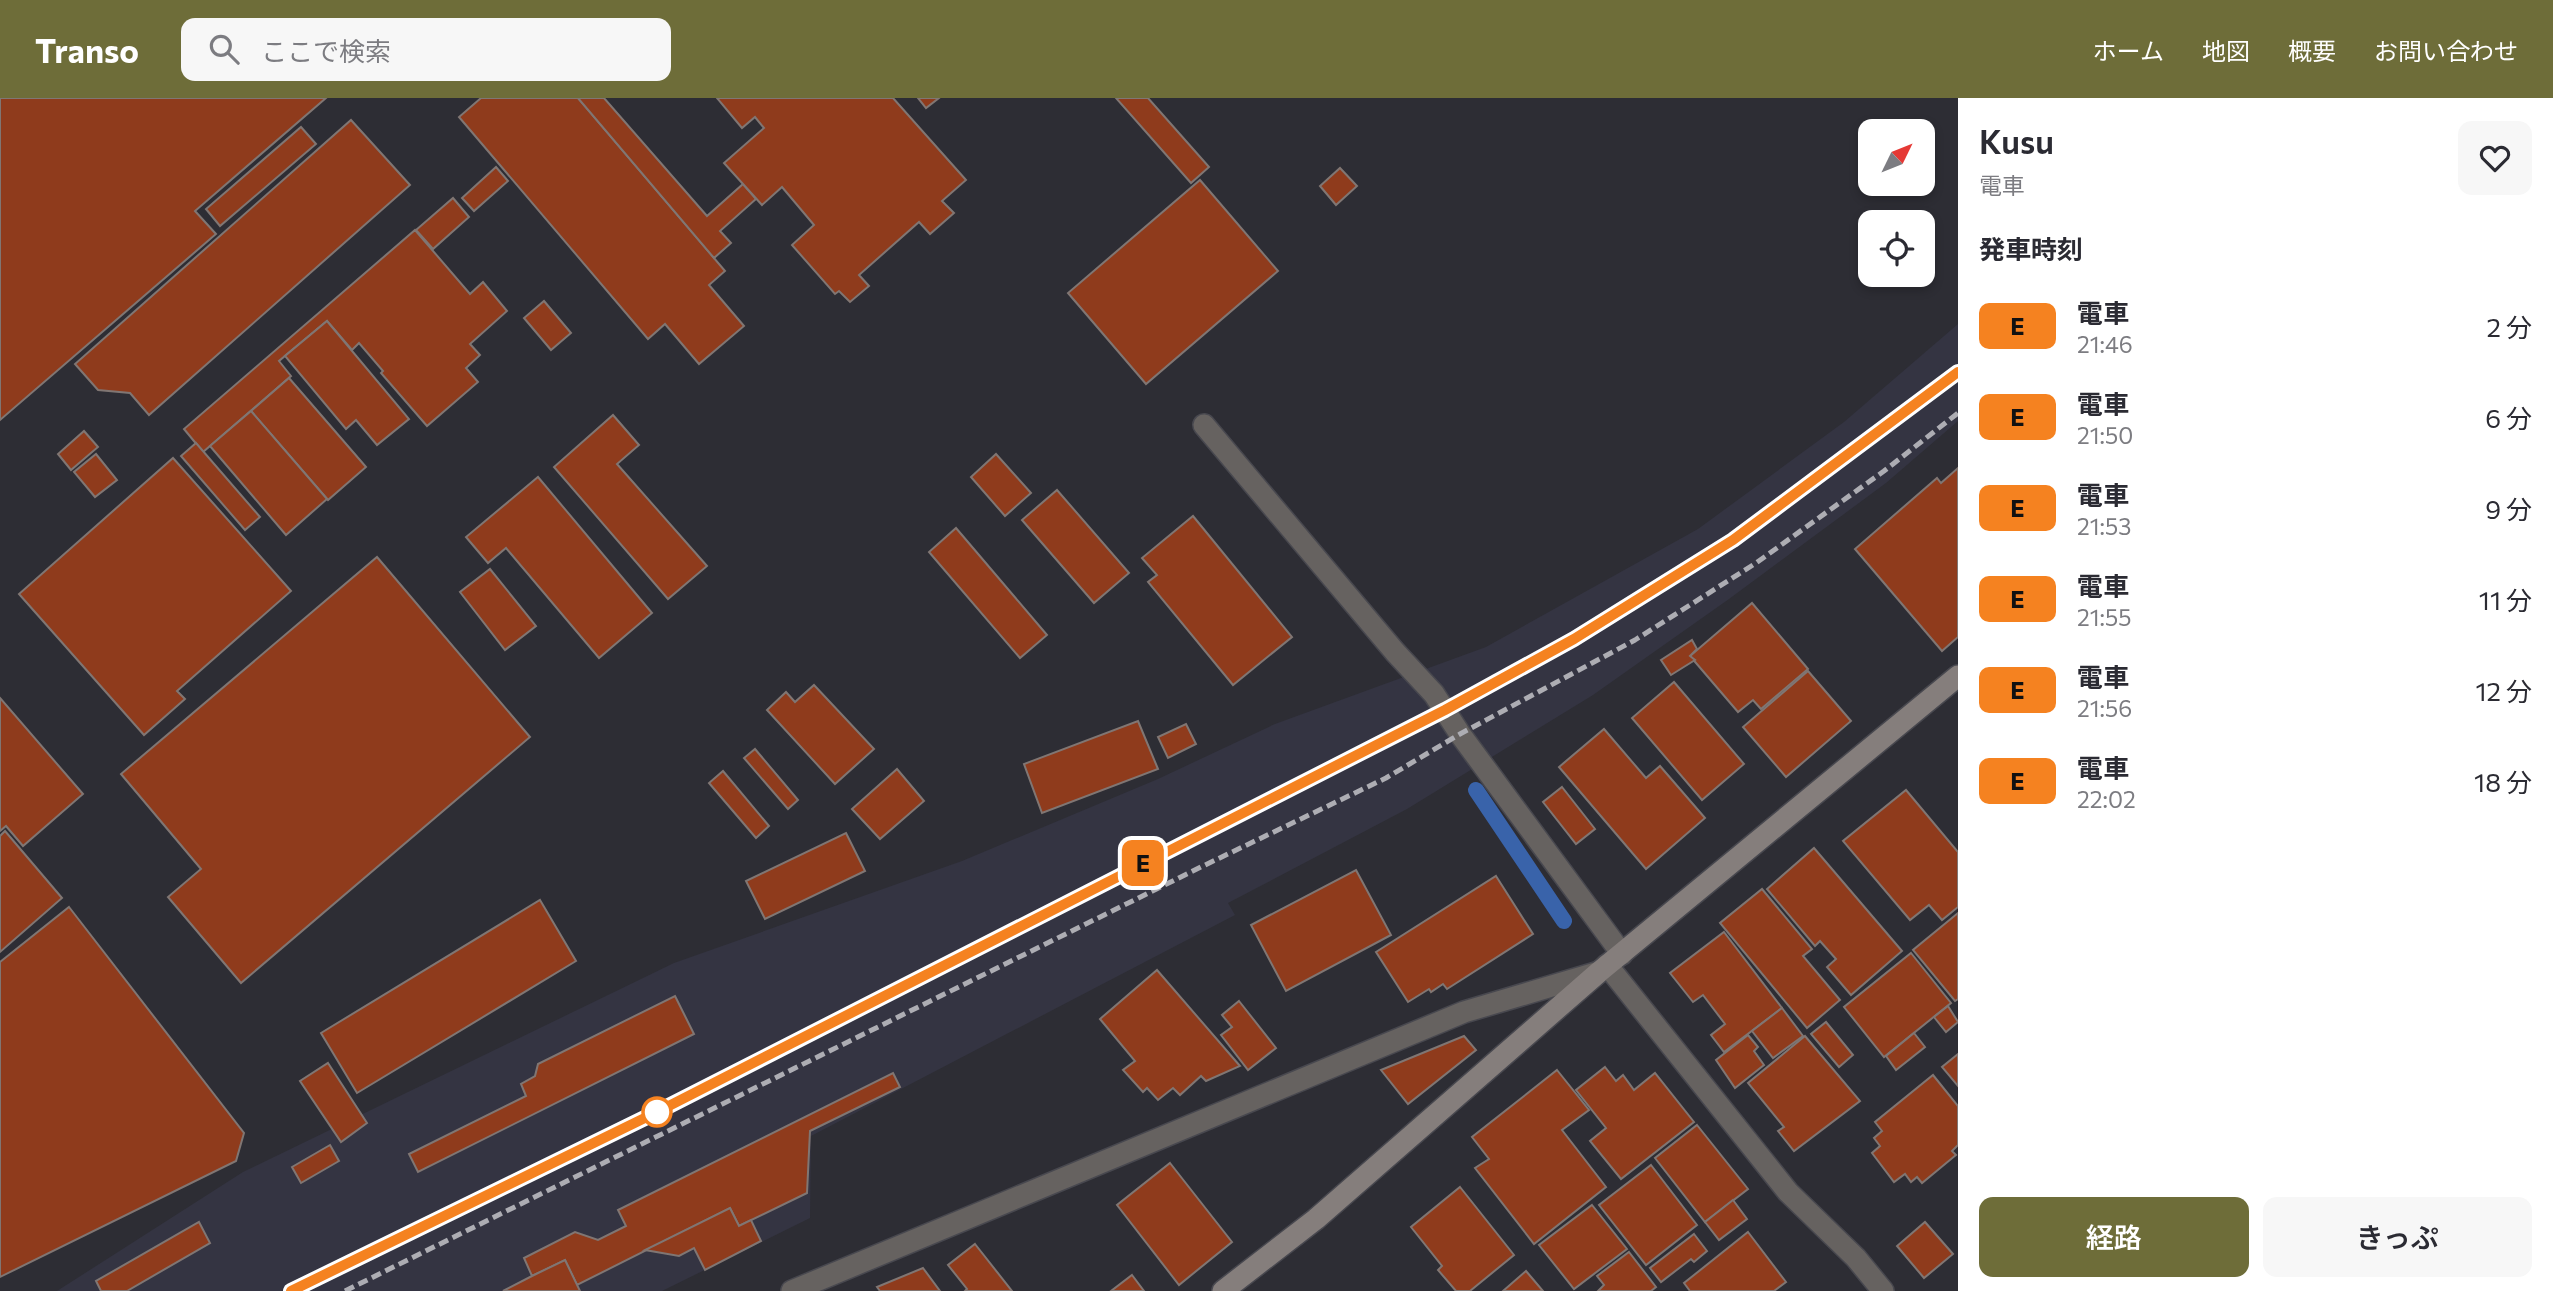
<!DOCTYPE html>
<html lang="ja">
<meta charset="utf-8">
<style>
body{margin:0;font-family:Commissioner,"Noto Sans JP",sans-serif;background:#f7f7f7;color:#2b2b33;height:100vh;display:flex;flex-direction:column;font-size:26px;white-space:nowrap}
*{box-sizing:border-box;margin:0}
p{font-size:23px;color:#7c7c81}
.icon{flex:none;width:38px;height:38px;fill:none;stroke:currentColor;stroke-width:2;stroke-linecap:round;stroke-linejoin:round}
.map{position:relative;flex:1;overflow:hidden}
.drawer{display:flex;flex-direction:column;background:#fff;width:595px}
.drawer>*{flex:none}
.badge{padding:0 14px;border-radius:10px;font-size:24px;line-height:46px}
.needle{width:46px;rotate:47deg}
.buttons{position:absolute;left:1858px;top:21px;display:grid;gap:14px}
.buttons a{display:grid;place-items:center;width:77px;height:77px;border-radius:14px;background:#fff;box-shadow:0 4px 10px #0003;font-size:35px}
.map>.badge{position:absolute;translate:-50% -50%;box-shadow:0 0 0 4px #fff}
h2{padding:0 21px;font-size:26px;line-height:63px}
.round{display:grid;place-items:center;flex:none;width:74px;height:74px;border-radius:14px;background:#f7f7f7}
.head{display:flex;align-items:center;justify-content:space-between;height:119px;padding:0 21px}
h1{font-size:33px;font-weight:600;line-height:52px}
.cta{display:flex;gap:14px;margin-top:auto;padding:14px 21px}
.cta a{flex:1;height:80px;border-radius:14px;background:#6e6d39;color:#fff;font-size:28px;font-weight:600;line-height:80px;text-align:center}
.cta a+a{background:#f7f7f7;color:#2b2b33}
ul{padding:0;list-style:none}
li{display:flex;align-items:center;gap:21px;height:91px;padding:0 21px}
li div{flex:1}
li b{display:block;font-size:26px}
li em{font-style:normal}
li .badge{min-width:77px;font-weight:700;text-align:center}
header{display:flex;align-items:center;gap:42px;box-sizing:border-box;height:98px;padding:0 35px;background:#6e6d39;color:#fff}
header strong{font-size:33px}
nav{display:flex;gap:38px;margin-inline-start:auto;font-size:24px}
.search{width:490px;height:63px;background:#f7f7f7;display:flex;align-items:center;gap:18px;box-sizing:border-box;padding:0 24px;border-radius:14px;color:#7c7c81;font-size:26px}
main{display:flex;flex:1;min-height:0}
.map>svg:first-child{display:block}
.built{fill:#343442}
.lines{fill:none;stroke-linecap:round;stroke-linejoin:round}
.stream{stroke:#3963aa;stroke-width:16}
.building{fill:#8f3b1c;stroke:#807673;stroke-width:2}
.street-casing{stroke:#48484f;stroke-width:24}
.secondary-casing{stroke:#48484f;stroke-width:24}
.street{stroke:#666260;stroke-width:21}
.secondary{stroke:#857e7c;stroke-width:21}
.rail{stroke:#adadb3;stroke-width:5;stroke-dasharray:10 5;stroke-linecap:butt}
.line-casing{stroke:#fff;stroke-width:16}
.line{stroke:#f58220;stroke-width:10}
.stop-dot{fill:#fff;stroke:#f58220;stroke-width:3.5}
</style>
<header>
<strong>Transo</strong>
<div class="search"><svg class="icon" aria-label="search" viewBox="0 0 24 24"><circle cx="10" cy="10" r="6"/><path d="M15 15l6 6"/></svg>ここで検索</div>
<nav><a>ホーム</a><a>地図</a><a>概要</a><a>お問い合わせ</a></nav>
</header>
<main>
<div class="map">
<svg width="1958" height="1193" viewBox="0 0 1958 1193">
<rect width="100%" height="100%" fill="#2d2d34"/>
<polygon class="built" points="1958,226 1958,323 1886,385 1729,501 1593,597 1407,711 1228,805 1235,817 811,1038 810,1120 662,1193 57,1193 243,1074 674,865 962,763 1158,681 1275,626 1486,549 1698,431 1844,324"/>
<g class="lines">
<polyline class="stream" points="1476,692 1564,823"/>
</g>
<g class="building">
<polygon points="0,0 326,0 195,113 216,136 0,322"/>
<polygon points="481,0 578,0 725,173 709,187 744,228 699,266 665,226 648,241 459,19"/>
<polygon points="578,0 604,0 707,118 743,86 756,101 720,133 731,145 714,160"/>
<polygon points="717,0 893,0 966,82 942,103 954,115 930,136 919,124 859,177 869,188 850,204 839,193 835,196 792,147 814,127 782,89 762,107 724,65 764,30 755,19 742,30"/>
<polygon points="918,0 939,0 926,10"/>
<polygon points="1116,0 1148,0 1209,69 1191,85"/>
<polygon points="351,22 410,87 149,317 130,295 98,292 75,266"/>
<polygon points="301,29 316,46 220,128 206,111"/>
<polygon points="496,69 508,83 474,113 462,100"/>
<polygon points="1340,70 1357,88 1336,107 1320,88"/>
<polygon points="1200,82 1278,173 1146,286 1068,195"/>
<polygon points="453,100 469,119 433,151 416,132"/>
<polygon points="415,132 470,196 483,184 507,213 470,246 480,257 466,270 478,284 427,328 381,275 383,273 359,245 352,252 327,223 279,263 291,278 203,354 184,331"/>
<polygon points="544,203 571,235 551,252 524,220"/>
<polygon points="327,223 409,321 377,347 356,322 346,331 285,258"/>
<polygon points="289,280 366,369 328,402 251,313"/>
<polygon points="251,313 327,401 286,437 210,348"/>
<polygon points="613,317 639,347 617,366 707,468 668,501 554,369"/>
<polygon points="84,333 98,349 71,372 58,356"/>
<polygon points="196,345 260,419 245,432 181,358"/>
<polygon points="96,356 117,382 95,399 74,374"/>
<polygon points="996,356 1031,395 1005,418 971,379"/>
<polygon points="173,360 291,493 177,593 185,601 144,637 19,496"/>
<polygon points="1958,370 1958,539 1942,553 1855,451 1937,380 1941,385"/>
<polygon points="538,379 652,515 599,560 506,450 488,465 466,439"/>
<polygon points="1057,392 1129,475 1094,505 1022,422"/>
<polygon points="1193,418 1292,539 1233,587 1148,484 1157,477 1142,460"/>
<polygon points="956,430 1047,537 1020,560 929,454"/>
<polygon points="377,459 530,639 241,885 168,799 201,771 121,676"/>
<polygon points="490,471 536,528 505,552 460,494"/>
<polygon points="1752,505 1808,571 1761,611 1753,602 1738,614 1690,558"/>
<polygon points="1692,542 1697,551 1690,558 1695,562 1671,577 1661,562"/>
<polygon points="1808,573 1851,623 1786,679 1743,629"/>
<polygon points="1674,584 1744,666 1702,702 1632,620"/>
<polygon points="814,587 874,651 835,686 767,612 786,594 795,604"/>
<polygon points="0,600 83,696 23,748 6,728 0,733"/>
<polygon points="1138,623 1158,671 1042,715 1024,666"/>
<polygon points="1186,626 1196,646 1168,660 1158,639"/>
<polygon points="1604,631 1646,680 1660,668 1705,720 1646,771 1559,669"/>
<polygon points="755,651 798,702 788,711 744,660"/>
<polygon points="897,671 924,703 880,741 852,711"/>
<polygon points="723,673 769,728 756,740 709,685"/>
<polygon points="1562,689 1595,731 1576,746 1543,704"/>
<polygon points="1906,692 1958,754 1958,809 1942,822 1929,807 1910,822 1843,743"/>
<polygon points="5,733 62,800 0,854 0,738"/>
<polygon points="846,735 865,773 765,821 746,783"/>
<polygon points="1814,750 1902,853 1851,897 1827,869 1836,861 1820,843 1815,848 1767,791"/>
<polygon points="1356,772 1391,837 1286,893 1251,827"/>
<polygon points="1496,778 1533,836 1447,891 1443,886 1431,894 1429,891 1408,904 1376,854"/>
<polygon points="1762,791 1812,851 1803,858 1840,902 1807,930 1720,825"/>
<polygon points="540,802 576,863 357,995 321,935"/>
<polygon points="69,809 244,1035 236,1063 0,1179 0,864"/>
<polygon points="1958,815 1958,901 1955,903 1913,852"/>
<polygon points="1724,834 1782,910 1724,954 1711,937 1725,926 1703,897 1693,904 1670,875"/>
<polygon points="1911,855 1951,905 1884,959 1844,909"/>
<polygon points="1157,872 1240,968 1206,983 1201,978 1180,997 1173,990 1158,1002 1147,990 1143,994 1123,972 1135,963 1100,921"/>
<polygon points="675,898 694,936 418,1074 409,1056 526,998 521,986 535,978 538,966"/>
<polygon points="1239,903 1276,950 1248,972 1221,937 1232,929 1222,917"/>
<polygon points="1948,908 1958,924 1946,934 1934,919"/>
<polygon points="1782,910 1803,938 1773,960 1752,933"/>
<polygon points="1826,924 1853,957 1839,969 1811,936"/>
<polygon points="1914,935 1925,949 1896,972 1886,958"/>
<polygon points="1748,937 1758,949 1754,953 1764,967 1735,990 1716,962"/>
<polygon points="1464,938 1476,952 1408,1006 1381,972"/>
<polygon points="1805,938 1860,1003 1794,1053 1778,1033 1784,1029 1748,985"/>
<polygon points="1958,956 1958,988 1942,969"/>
<polygon points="328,965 367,1025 341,1044 300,983"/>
<polygon points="1605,969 1616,983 1623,977 1634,992 1655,975 1694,1024 1621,1081 1590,1043 1606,1030 1576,992"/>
<polygon points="1557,972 1589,1012 1562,1032 1606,1089 1534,1146 1475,1070 1489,1061 1472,1039"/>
<polygon points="893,975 900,989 810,1033 807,1095 739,1128 730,1110 577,1187 565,1162 532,1178 524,1160 575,1134 598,1142 626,1128 618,1112"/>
<polygon points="1933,977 1958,1008 1958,1047 1952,1053 1956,1057 1922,1085 1917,1079 1911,1084 1905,1076 1894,1084 1872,1055 1880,1048 1874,1040 1882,1033 1875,1024"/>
<polygon points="1697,1027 1748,1091 1705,1124 1655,1060"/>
<polygon points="330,1047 339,1063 301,1085 292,1069"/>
<polygon points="1170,1065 1232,1144 1179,1187 1117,1107"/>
<polygon points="1651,1067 1697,1127 1646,1167 1599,1107"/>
<polygon points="1460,1089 1514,1157 1470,1193 1456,1193 1438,1172 1442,1168 1411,1129"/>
<polygon points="1733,1102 1747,1121 1719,1142 1705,1124"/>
<polygon points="1592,1107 1627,1151 1574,1191 1539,1147"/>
<polygon points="730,1110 739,1128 751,1122 761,1143 705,1172 694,1150 679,1158 645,1152"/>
<polygon points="199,1124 210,1145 127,1193 101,1193 96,1183"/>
<polygon points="1925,1124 1953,1156 1924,1180 1897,1148"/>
<polygon points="1748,1134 1786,1184 1774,1193 1690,1193 1684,1185"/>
<polygon points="1694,1136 1707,1153 1694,1164 1691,1161 1661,1184 1650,1170"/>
<polygon points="975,1146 1012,1193 965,1193 967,1191 948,1167"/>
<polygon points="1629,1154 1656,1189 1651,1193 1598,1193 1604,1187 1597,1178"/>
<polygon points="565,1162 580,1193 503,1193 532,1178"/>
<polygon points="923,1170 940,1193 880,1193 877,1189"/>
<polygon points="1526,1173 1543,1193 1503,1193"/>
<polygon points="1132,1177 1144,1193 1111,1193"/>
</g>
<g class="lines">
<g class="street-casing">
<g id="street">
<polyline points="1204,327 1395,554 1434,596 1460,636 1622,856"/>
<polyline points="1607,867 1788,1094 1856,1160 1883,1193"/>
<polyline points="792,1193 1464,914 1599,874"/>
</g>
</g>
<g class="secondary-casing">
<polyline id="secondary" points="1223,1193 1316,1121 1599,874 1958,578"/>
</g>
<use href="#street" class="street"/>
<use href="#secondary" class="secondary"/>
<g class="rail">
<polyline points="291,1193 657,1014 1445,612 1574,541 1733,441 1958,274"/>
<polyline points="345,1193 1205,767 1386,680 1460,636 1635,542 1756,465 1884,373 1958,315"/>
</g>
</g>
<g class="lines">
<g class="line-casing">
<polyline id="line" points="291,1193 657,1014 1445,612 1574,541 1733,442 1958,274"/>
</g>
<use href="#line" class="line"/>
</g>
<circle class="stop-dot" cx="657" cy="1014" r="14"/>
</svg>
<div class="buttons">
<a><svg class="needle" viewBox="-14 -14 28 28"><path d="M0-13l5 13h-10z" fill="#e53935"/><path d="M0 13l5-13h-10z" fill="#7c7c81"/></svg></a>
<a><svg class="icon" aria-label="locate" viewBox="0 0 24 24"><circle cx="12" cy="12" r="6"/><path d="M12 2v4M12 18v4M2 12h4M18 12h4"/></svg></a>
</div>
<b class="badge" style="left:1143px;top:765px;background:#f58220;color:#111">E</b>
</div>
<section class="drawer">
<div class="head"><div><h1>Kusu</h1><p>電車</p></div><a class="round"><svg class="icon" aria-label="heart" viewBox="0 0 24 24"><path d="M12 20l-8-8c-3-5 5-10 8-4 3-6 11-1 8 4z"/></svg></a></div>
<h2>発車時刻</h2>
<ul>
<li><span class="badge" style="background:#f58220;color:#111">E</span><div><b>電車</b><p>21:46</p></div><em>2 分</em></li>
<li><span class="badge" style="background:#f58220;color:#111">E</span><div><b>電車</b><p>21:50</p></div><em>6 分</em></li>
<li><span class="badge" style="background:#f58220;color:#111">E</span><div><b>電車</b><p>21:53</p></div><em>9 分</em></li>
<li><span class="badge" style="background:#f58220;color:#111">E</span><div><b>電車</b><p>21:55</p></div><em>11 分</em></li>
<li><span class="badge" style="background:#f58220;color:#111">E</span><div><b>電車</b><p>21:56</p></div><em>12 分</em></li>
<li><span class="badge" style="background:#f58220;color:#111">E</span><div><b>電車</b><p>22:02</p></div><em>18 分</em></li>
</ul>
<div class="cta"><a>経路</a><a>きっぷ</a></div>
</section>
</main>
